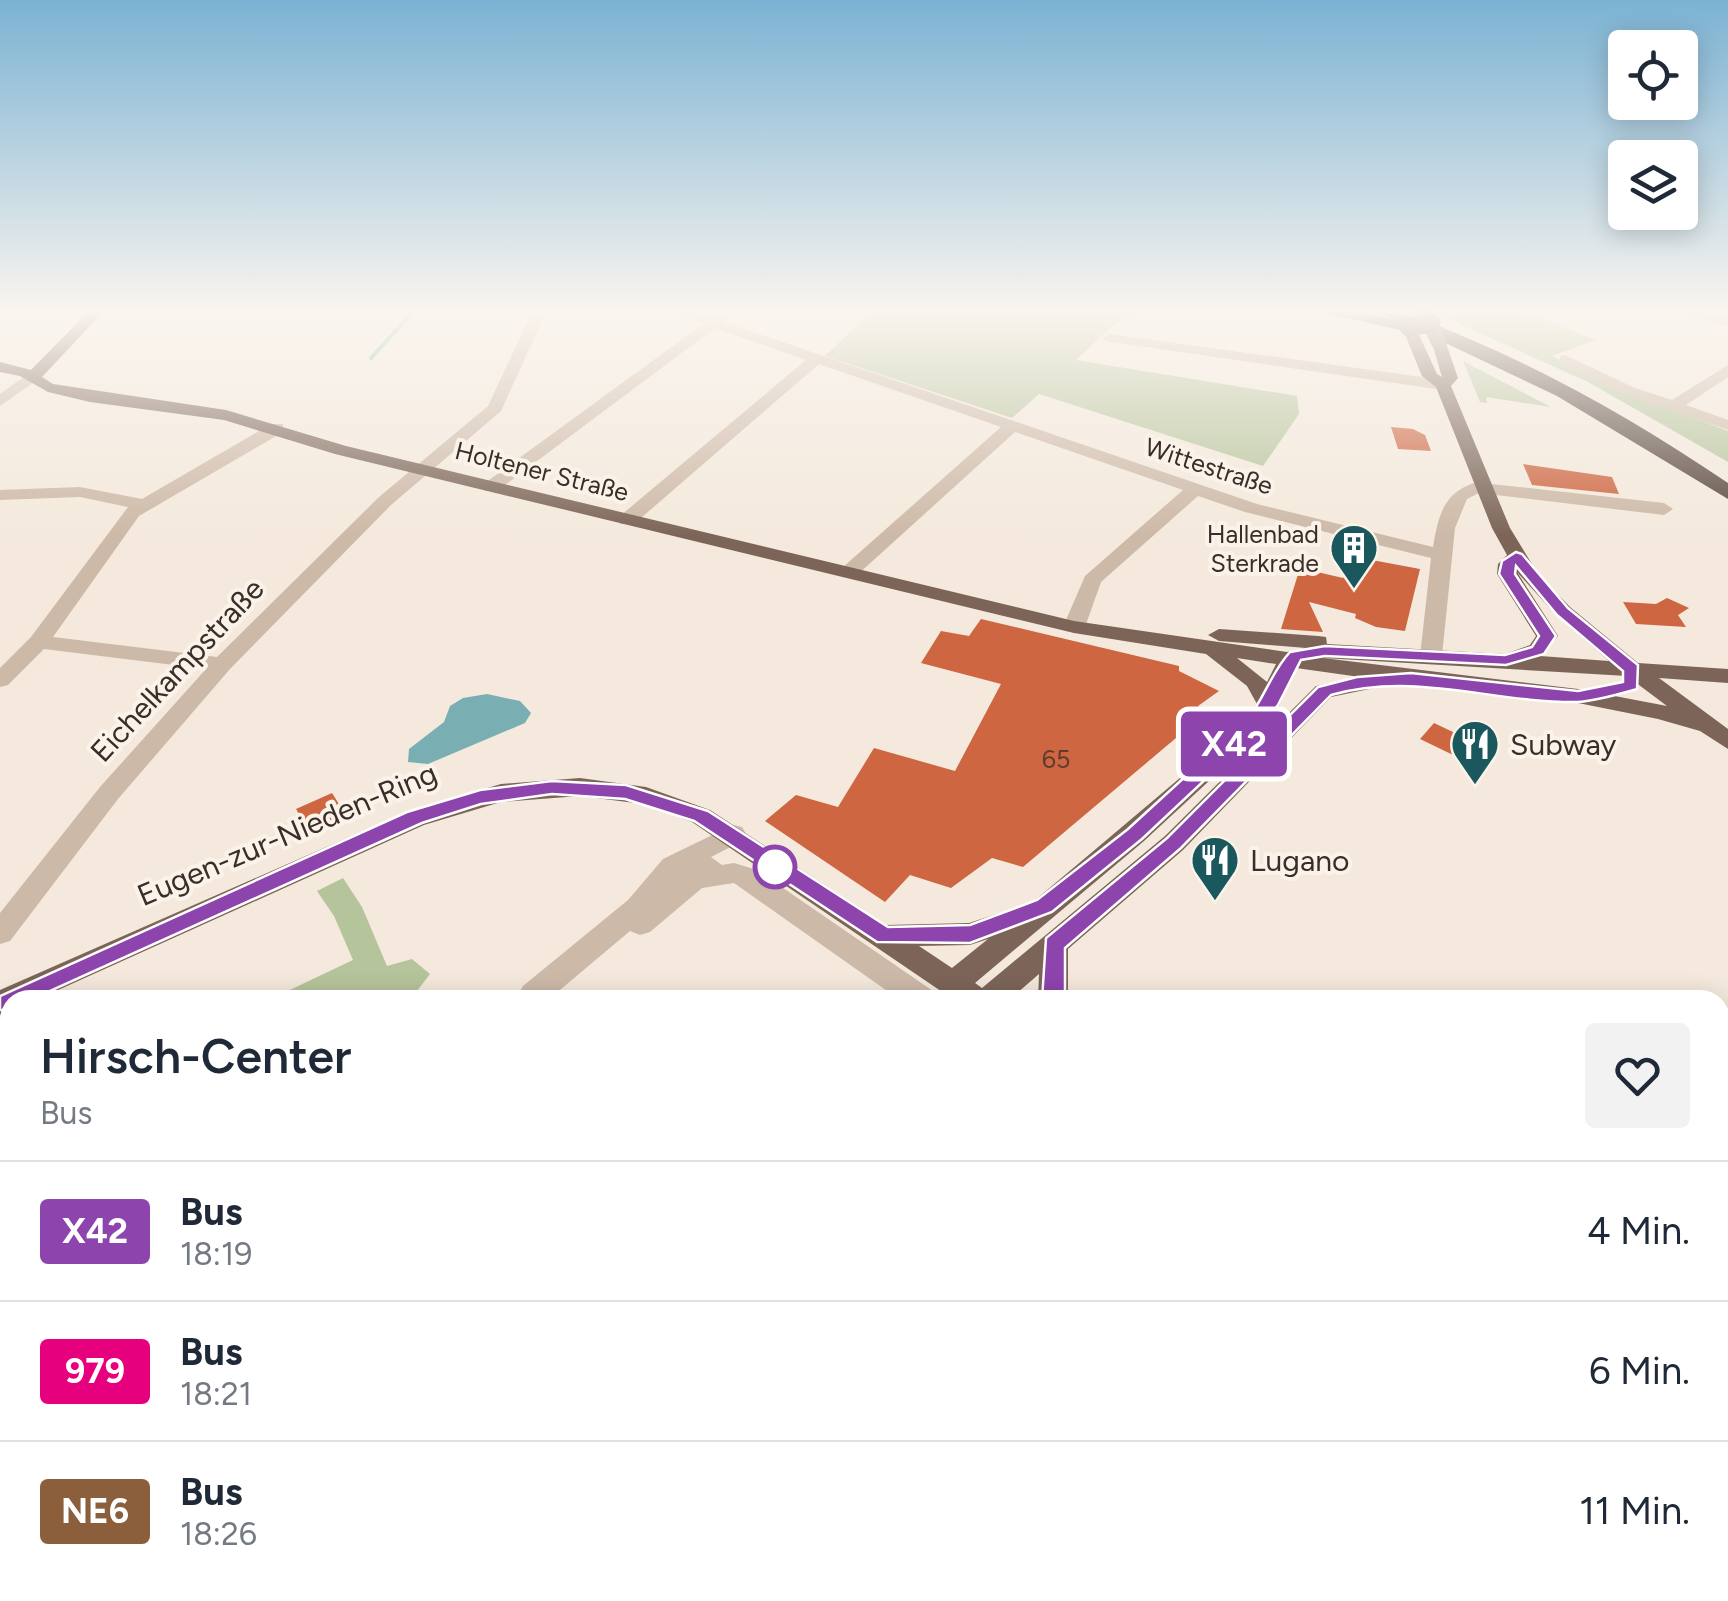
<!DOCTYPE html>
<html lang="de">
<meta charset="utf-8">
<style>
body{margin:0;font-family:Figtree,sans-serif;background:#f2f2f3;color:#1f2937;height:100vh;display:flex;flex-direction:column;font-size:38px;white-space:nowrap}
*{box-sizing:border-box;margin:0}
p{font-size:32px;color:#747a83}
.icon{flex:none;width:55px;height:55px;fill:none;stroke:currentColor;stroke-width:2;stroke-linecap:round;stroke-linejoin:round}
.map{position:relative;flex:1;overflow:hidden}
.panel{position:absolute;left:0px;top:990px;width:1730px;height:612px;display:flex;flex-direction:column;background:#fff;border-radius:30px 30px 0 0;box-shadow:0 5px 25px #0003}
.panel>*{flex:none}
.badge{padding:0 20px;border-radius:8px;font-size:35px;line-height:65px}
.controls{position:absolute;left:1608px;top:30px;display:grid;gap:20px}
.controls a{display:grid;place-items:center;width:90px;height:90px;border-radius:10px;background:#fff;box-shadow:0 5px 25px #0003;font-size:50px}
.map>.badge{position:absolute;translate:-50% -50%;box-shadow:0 0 0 5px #fff}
.round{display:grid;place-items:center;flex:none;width:105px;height:105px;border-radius:10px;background:#f2f2f3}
.summary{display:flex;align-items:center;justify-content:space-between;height:170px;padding:0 40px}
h1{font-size:48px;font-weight:600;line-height:75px}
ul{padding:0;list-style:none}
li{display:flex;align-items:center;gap:30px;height:140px;padding:0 40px;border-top:2px solid #e0e1e3}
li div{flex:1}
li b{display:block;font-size:38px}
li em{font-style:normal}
li .badge{min-width:110px;font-weight:700;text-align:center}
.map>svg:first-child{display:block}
.green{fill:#b6c49b}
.plaza{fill:#eddbc2}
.water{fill:#79afb3}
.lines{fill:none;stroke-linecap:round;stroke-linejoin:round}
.stream{stroke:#79afb3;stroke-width:4}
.building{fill:#cd6641}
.minor{fill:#cdb9a7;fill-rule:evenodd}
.major{fill:#7c6558;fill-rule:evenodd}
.highway{fill:#5a483f;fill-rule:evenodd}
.major-bridge{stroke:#7c6558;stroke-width:15}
.highway-bridge{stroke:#5a483f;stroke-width:19}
.line{fill:#8e44ad;stroke:#fff;stroke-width:2.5}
.stop-dot{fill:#fff;stroke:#8e44ad;stroke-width:5}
.labels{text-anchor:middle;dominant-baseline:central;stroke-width:8;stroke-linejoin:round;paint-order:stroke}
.far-street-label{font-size:25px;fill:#392e28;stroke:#fbf3e9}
.far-poi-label{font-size:25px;fill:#392e28;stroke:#fbf3e9;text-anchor:end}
.number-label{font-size:25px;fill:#5e3c2e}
.street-label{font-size:30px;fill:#392e28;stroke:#fbf3e9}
.poi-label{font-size:30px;fill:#392e28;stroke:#fbf3e9;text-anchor:start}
</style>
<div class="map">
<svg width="1728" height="1601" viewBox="0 0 1728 1601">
<rect width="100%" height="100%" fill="#f4e9dc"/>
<g class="green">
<polygon points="871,312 1138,312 1111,327 1076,360 1297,396 1299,414 1263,466 1039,394 1012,418 825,356"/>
<polygon points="1443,312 1523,312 1596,340 1552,356 1619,390 1728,431 1728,462 1588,382 1446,318"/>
<polygon points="1463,361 1551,407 1486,397 1487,403 1480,402"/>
<polygon points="343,878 362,907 387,966 412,959 430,974 410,1000 375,1000 358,990 338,1000 275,1000 275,997 353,960 334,916 317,891"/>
<polygon points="976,1593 1144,1593 1148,1601 971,1601"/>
</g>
<g class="plaza">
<polygon points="10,1505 10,1592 37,1593 0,1601 0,1513"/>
<polygon points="165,1593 352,1593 344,1601 166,1601"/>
</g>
<polygon class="water" points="487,694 520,701 531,713 525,723 428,764 408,762 409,749 444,722 450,706 463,698"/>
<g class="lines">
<polyline class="stream" points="371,358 411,314"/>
</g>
<g class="building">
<polygon points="1391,427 1413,429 1425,435 1431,451 1398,449"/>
<polygon points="1523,464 1612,477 1619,494 1532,485"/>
<polygon points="1361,558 1420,569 1405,631 1376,627 1355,618 1356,614 1309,602 1323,632 1281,629 1300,568 1343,578 1347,572 1356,575"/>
<polygon points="1667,598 1689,608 1678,615 1686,627 1636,624 1623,602 1656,604"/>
<polygon points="981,619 1179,666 1179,671 1219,691 1198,706 1208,711 1023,867 992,858 951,888 910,875 885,902 765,821 796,795 838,807 874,748 955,771 1001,684 921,663 941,631 969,636"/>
<polygon points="1434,723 1474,742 1492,750 1478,767 1420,739"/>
<polygon points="332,793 347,817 311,834 296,809"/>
</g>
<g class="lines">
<g class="minor">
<polygon points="532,312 546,312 501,411 391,505 230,669 118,799 10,941 0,944 0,913 100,787 206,669 44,649 8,685 0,687 0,668 31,637 128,507 80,497 0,500 0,490 80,487 142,499 271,424 283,424 283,432 139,516 53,637 217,657 379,497 488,406"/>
<path d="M674,312h21l16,6 8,-6h10l2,3 -7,7 533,182 176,43c6,-36 12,-57 50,-67l8,4 173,19 9,6 -9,6 -185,-22 -12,6 -12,29 -13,128 -11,7 -11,-7 11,-98 -186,-46 -47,-16 -97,86 -16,45 -11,6 -11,-6 22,-51 98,-86 -168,-58 -159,144h-14v-8l159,-141 -182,-63 -185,160h-14v-8l186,-156 -91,-32 -218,163h-12v-8l218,-159z"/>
<polygon points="1678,312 1702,312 1728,319 1728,327"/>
<polygon points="1110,334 1443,380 1451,385 1443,390 1105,341 1103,338"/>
<polygon points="1565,355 1635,388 1672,400 1728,365 1728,377 1686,405 1728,420 1728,430 1623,394 1560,362 1560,356"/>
<polygon points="28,374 41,377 0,406 0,394"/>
<polygon points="733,825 742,827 746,834 742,841 711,857 722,865 734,863 757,870 933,991 938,1000 900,1000 734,883 702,888 650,932 640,935 630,931 548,1000 521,1000 518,995 523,986 628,900 663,859"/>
<polygon points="10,1251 10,1288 0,1292 0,1255"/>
<polygon points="1720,1572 1728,1575 1728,1601 1678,1601 1682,1592 1720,1592"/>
<polygon points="326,1592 373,1592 370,1601 322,1601"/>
</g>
<g class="major">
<path d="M88,312h15l-61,65 11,7 173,26 120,36 728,175 213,31 19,-4 -87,-7 -11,-6 11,-6 99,7 8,1 1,7 178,10 25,-9 6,-9 -39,-62 1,-10 9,-9 -15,-27 -56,-141 -14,-11 -20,-49 12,-3 23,50 5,3 -10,-34 7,-4 7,4 12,35 -7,8 59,142 28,46 32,33 68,56 90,6v14l-69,-5 69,51v20l-28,-18 -42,-12 -80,-16 -191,-22 -3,5 -53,11 -148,153 -115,99v51h-30l1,-26 -30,26h-55l-262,-178 -49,-18 -63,-8 -79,6 -77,23 -388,175h-26v12l-10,3v-25l406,-178 95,-28 79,-6 66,9 64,23 176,115 83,-2 64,-21 186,-157 38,-41 -10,-18 -41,-32 -132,-21 -739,-179 -111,-34 -134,-18 -42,-10 -28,-16 -20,-4v-10l31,8zM1517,572l39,43 53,46 -69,-5 18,-20zM1237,658l39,6 -9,18zM1323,658l304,18 40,30 -89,-17zM1296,668l64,9 -44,9 -151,150 -183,152 -7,-5 169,-142 91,-84 42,-47zM988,939l-36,29 -33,-22 51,-1z"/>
<polygon points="1559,1592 1603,1592 1607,1601 1562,1601"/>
</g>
<path class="highway" d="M1321,312h36l32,6 -9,-6c34,0 63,16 94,29 89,38 174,88 254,142v16l-171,-103 -141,-67 -7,3z"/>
<polyline class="major-bridge" points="1424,312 1439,343"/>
<polyline class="highway-bridge" points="1409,327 1431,323"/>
</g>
<linearGradient id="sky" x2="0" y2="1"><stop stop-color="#7bb2d3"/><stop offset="0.58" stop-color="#faf5ef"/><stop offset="1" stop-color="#faf5ef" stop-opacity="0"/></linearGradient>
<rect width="1728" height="536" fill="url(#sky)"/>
<path class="line" d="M1516,552l6,2 46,54 70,57 -1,24c-18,5 -41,12 -60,13 -86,1 -160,-31 -246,-7l-150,153 -116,100v52l-4,7h-16l-3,-7 4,-62 121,-100 151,-151 39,-10 54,-4 167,18 45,-9v-11l-66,-56 -41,-49 -1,8 41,62 -12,18 -38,11 -181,-9 -24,4 -23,45 -19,24 -117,110 -90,73 -82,31 -93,-1 -183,-121 -69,-22 -73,-5 -71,10 -59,19 -414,187h-8v-14l407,-184 73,-22 72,-9 74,4 82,26 180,116 82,-2 67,-25 91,-71 118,-108c18,-21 25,-49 44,-69l35,-6 180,9 27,-8 7,-11 -40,-62 3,-13z"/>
<defs>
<g id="building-pin" transform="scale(2.5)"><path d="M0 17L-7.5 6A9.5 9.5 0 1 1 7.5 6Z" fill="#1b585d" stroke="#fbf3e9"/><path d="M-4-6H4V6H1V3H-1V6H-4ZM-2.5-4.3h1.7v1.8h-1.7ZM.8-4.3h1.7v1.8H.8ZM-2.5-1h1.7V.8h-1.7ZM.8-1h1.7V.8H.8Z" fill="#fff"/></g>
<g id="restaurant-pin" transform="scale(2.5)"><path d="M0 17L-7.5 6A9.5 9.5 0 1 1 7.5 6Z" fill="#1b585d" stroke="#fbf3e9"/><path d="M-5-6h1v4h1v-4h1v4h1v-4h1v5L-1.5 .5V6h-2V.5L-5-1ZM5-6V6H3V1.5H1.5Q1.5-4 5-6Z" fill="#fff"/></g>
</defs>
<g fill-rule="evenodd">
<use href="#building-pin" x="1354" y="548"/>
<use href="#restaurant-pin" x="1475" y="744"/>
<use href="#restaurant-pin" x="1215" y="860"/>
</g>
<circle class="stop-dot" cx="775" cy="867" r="20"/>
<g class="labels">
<g class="far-street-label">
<text transform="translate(1209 466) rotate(18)">Wittestraße</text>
<text transform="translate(542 471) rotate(14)">Holtener Straße</text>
</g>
<g class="far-poi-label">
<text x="1319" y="534">Hallenbad<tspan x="1319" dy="29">Sterkrade</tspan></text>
</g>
<g class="number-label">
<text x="1056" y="759">65</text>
</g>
<g class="street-label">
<text transform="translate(177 670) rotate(-47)">Eichelkampstraße</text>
<text transform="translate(287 834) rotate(-23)">Eugen-zur-Nieden-Ring</text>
</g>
<g class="poi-label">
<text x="1510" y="744">Subway</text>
<text x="1250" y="860">Lugano</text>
</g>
</g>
</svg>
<div class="controls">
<a><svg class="icon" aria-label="locate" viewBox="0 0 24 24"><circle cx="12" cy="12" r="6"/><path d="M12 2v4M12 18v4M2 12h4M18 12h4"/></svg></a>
<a><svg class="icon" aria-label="layers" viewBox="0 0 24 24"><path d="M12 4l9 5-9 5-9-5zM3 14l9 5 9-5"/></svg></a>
</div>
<b class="badge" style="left:1234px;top:744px;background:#8e44ad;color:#fff">X42</b>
<section class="panel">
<div class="summary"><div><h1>Hirsch-Center</h1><p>Bus</p></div><a class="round"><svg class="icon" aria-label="heart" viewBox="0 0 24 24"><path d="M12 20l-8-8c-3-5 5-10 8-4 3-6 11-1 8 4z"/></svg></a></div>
<ul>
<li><span class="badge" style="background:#8e44ad;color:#fff">X42</span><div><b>Bus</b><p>18:19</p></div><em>4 Min.</em></li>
<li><span class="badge" style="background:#e6007e;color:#fff">979</span><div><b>Bus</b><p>18:21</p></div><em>6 Min.</em></li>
<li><span class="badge" style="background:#8b5e3c;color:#fff">NE6</span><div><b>Bus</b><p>18:26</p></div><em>11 Min.</em></li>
</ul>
</section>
</div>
